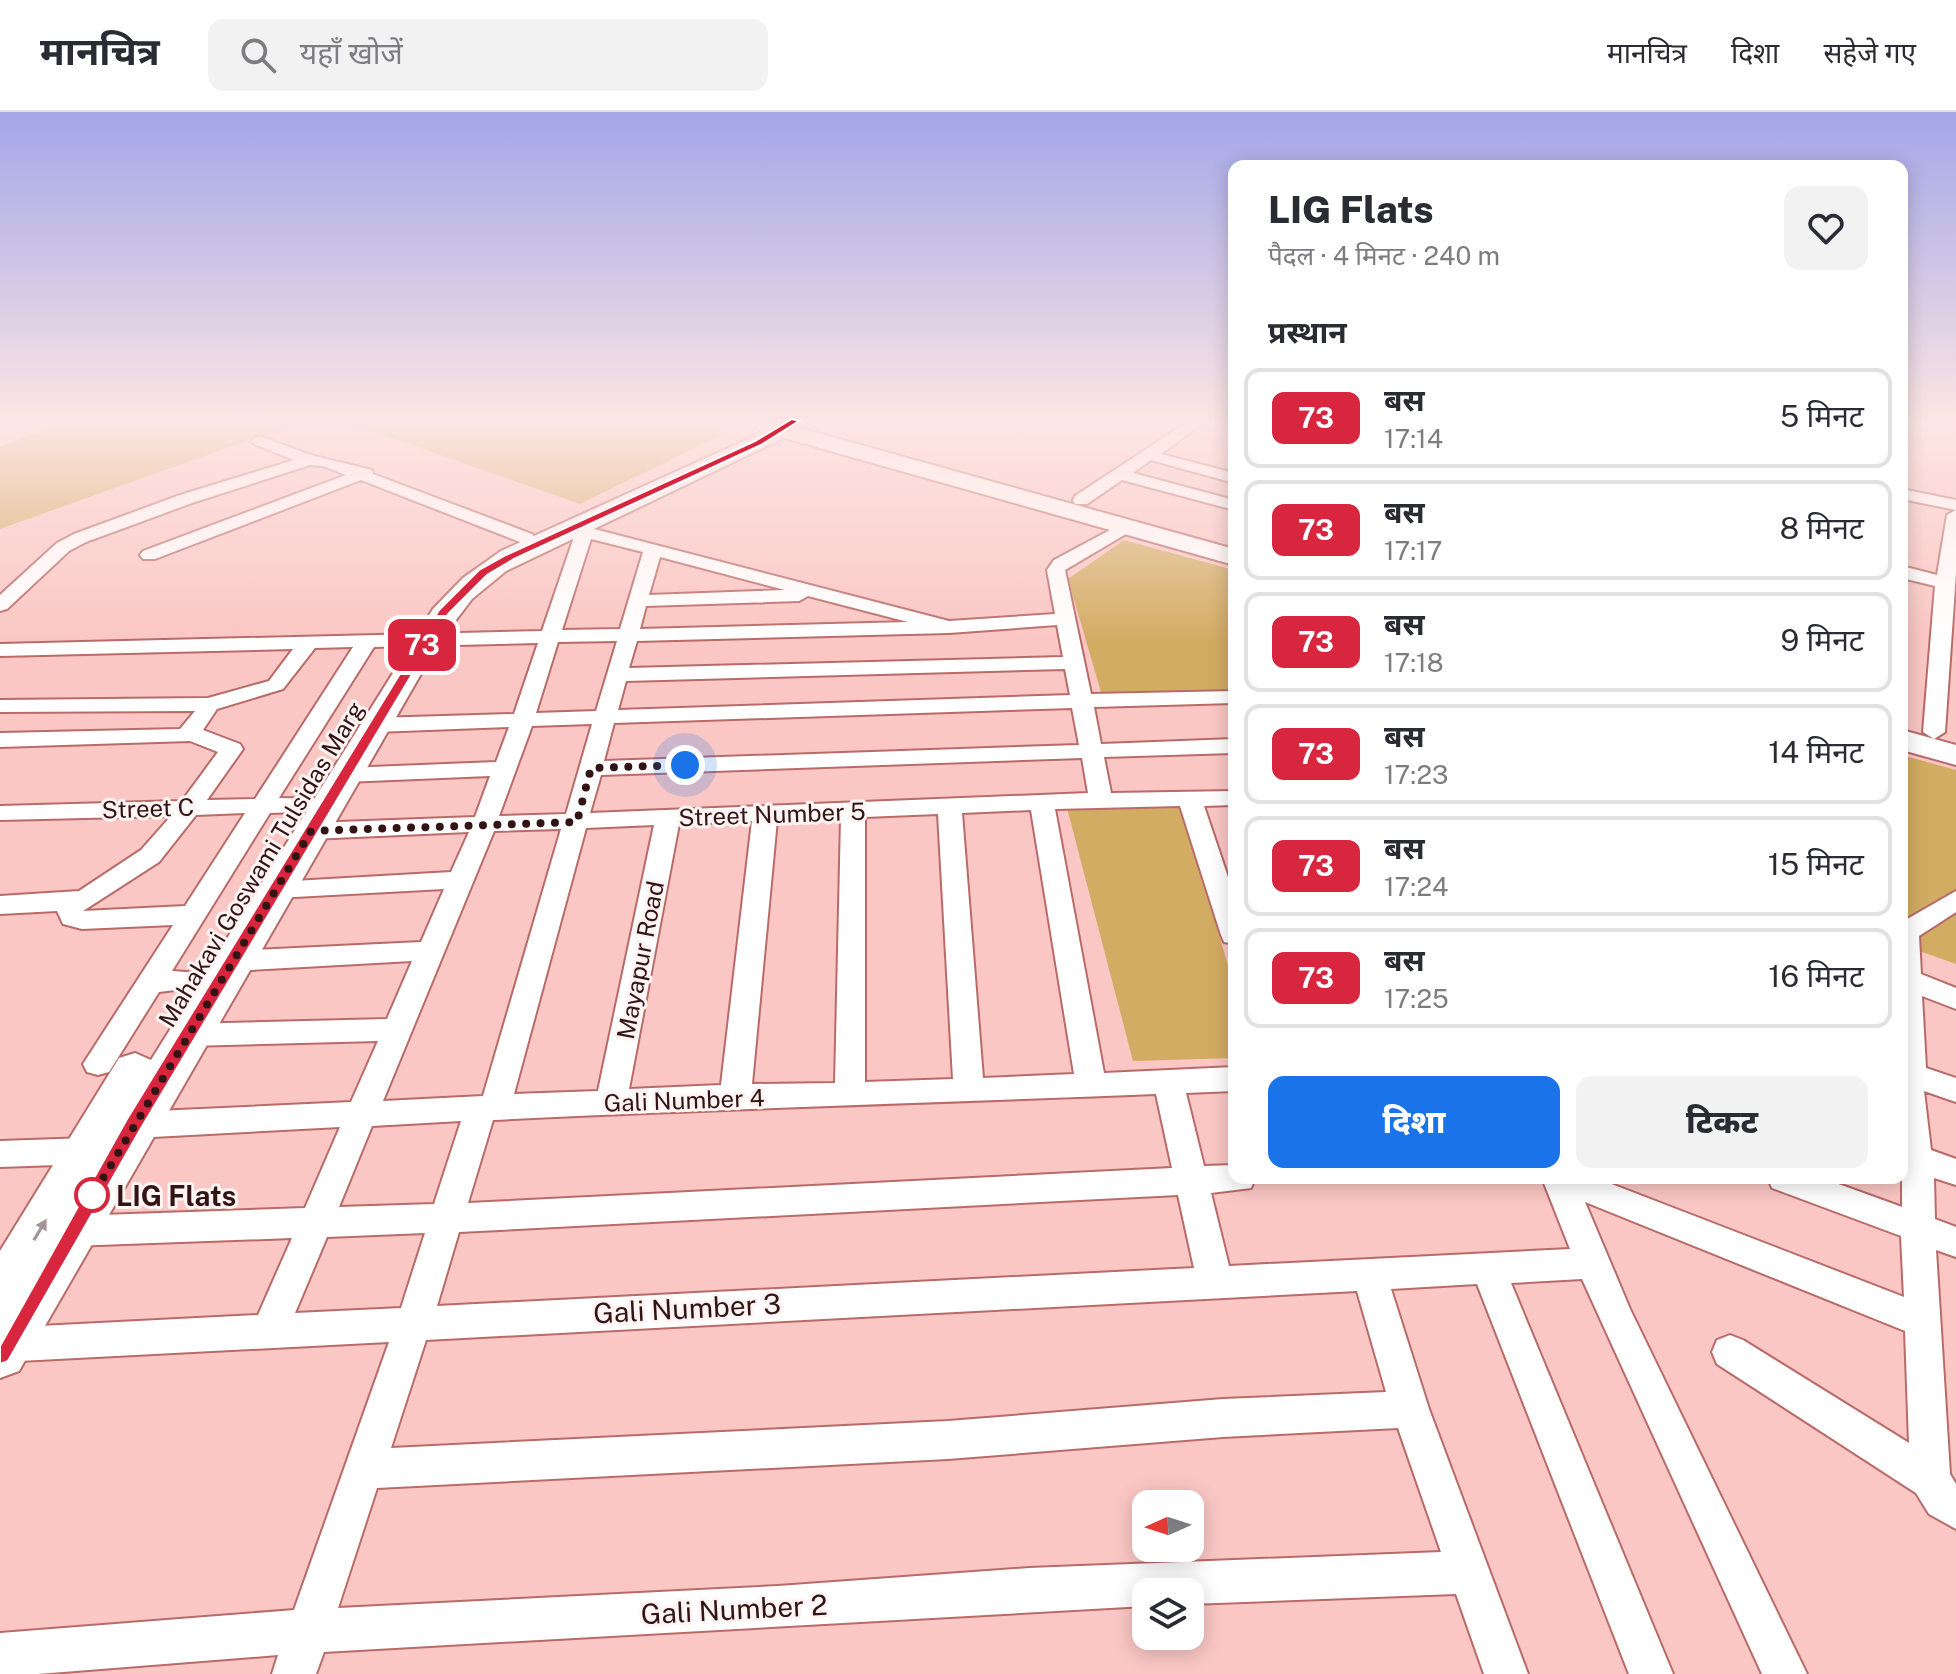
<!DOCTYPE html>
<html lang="hi">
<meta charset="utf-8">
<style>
body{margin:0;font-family:"Public Sans","Noto Sans Devanagari",sans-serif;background:#f2f2f3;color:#2b2b33;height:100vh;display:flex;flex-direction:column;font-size:30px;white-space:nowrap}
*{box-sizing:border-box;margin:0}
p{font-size:26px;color:#7c7c81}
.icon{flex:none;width:44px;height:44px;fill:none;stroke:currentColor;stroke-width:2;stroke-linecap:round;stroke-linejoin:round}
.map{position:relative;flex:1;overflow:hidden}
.drawer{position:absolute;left:1228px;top:48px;width:680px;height:1024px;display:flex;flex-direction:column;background:#fff;border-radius:16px;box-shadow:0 4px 20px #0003}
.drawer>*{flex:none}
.badge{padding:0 16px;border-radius:12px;font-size:28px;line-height:52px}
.needle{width:52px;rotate:267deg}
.tools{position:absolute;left:1132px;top:1378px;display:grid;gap:16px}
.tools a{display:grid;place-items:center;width:72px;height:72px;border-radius:16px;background:#fff;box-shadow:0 4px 20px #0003;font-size:40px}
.you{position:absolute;width:40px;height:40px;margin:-20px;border:6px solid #fff;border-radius:50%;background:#1a73e8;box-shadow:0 0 0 12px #1a73e833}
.map>.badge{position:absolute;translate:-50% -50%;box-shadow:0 0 0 4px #fff}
h2{padding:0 40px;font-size:30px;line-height:72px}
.round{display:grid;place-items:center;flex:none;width:84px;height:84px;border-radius:16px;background:#f2f2f3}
.overview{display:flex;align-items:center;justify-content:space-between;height:136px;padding:0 40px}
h1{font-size:38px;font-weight:800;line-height:60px}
.button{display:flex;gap:16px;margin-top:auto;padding:16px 40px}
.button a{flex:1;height:92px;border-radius:16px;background:#1a73e8;color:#fff;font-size:32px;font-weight:800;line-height:92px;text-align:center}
.button a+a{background:#f2f2f3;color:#2b2b33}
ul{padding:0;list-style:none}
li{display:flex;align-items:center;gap:24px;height:100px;margin:0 16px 12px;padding:0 24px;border:4px solid #e1e1e2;border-radius:16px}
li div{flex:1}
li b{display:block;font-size:30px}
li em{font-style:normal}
li .badge{min-width:88px;font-weight:700;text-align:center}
header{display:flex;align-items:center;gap:48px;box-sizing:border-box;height:112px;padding:0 40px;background:#fff;border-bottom:2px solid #e1e1e2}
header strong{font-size:38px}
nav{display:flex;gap:44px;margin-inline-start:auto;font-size:28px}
.search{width:560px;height:72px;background:#f2f2f3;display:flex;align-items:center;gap:20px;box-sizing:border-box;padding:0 28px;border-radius:16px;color:#7c7c81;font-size:30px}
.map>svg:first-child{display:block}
.green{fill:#d3ac63}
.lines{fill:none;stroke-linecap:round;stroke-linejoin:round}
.street-casing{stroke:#b86b69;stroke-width:4}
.secondary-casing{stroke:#b86b69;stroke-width:4}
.street{fill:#fff;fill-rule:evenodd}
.secondary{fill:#fff;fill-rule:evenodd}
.oneway{fill:#a39595}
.line{fill:#d7263d;stroke:#fff;stroke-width:2}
.walk{stroke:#331414;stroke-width:8;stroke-dasharray:0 14.4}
.stop-dot{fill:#fff;stroke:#d7263d;stroke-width:4}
.labels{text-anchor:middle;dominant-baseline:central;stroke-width:6;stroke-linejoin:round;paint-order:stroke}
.street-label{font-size:24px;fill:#331414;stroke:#fdf4f3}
.near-stop-label{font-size:28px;font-weight:bold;fill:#331414;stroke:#fdf4f3;text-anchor:start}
.near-street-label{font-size:28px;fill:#331414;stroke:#fdf4f3}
</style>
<header>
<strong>मानचित्र</strong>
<div class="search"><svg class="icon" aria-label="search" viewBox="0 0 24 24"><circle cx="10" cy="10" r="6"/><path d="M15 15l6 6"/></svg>यहाँ खोजें</div>
<nav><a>मानचित्र</a><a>दिशा</a><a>सहेजे गए</a></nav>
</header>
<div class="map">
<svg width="1956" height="1562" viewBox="0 0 1956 1562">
<rect width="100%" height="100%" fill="#fac7c4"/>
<g class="green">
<polygon points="64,309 302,309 0,417 0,335"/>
<polygon points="343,309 689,309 727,320 580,392"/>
<polygon points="1124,428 1234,458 1234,585 1103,587 1068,467"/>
<polygon points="1902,643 1956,658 1956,852 1902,833"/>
<polygon points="1181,694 1234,874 1234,946 1133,949 1067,696"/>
</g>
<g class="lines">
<g class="street-casing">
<g id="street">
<polygon points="1189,309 1206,309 1161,342 1234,361 1234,371 1151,348 1133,361 1234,388 1234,398 1122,368 1087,392 1075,392 1073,388 1075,384"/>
<polygon points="259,324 311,343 372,358 373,362 532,422 535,426 526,431 520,430 361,368 155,447 143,447 140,443 143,439 346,363 323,354 310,353 192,391 86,430 69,439 7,497 0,499 0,483 57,431 74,422 180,383 294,348 254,332 251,329"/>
<polygon points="1902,377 1956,388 1956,460 1945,620 1934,627 1923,620 1935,474 1902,466 1902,454 1937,463 1947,403 1956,398 1902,387"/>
<path d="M1125,410l6,1 3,4 -3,4 -66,39 26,124 143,-3v12l-140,4 7,37 133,-5v14l-130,4 7,36 123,-2v14l-30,1 30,89v49l-10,-2 -3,-7 -41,-129 -125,3 49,264 130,-6v24l-48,2 18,73 30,-1v13h21l-4,10 -40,5 18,73 341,-17 -28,-71h54l308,119 -3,-61 -129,-48 -4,-10h54l80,29v-285l54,-31v21l-37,24 2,38 35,14v21l-34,-13 4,72 30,10v24l-32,-11 7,59 25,9v26l-22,-7 1,41 21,8v30l-20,-7 14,224 6,10v45l-27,-15 -13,-21 -199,-129 -5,-12 5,-12 13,-5 13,5 166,103 -4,-112 -320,-129 45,107 177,365h-45l-180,-395 -71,4 162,391h-44l-152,-390 -86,5 38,120 99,265h-44l-28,-80 -266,10v-12h-44v14l-822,46 -8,22h-44l6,-19 -240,19h-38v-41l294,-23 95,-268 -389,20v-34l258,-13 34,-77 -221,8 -12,-5 -5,-10 5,-10 12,-5 234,-8 35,-81 -206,11 -11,-4 -5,-9 5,-9 11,-4 217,-10 27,-61 -190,5 -10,-3 -5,-8 5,-8 10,-3 199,-5 25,-58 -179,10 -10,-3 -4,-7 4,-7 10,-3 188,-9 23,-53 -168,9 -9,-2 -4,-6 4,-6 9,-2 175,-10 18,-40 -158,7 -9,-3 -3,-5 3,-5 9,-3 164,-6 15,-41 -145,6 -8,-2 -4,-5 4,-5 8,-2 151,-6 13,-35 -134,5 -11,-7 11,-7 139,-4 24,-71 -164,4 -95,151 56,1 4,5 -4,5 -8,2 -57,2 -98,158 28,2 4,7 -4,7 -41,5 -50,80 -11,3 -11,-3 -4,-8 90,-139 -91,4 -19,-5 -6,-13 -57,3v-18l79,-5 62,-41 30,-34 -171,4v-14l182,-5 36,-49 -28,-11 -190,6v-14l180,-4 15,-18 -195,1v-12l208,-2 61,-17 24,-32 -293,7v-12l542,-13 33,-97 -13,-6 9,-5 378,98 106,-7 -8,-44 7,-10zM591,427l52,13 -23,77 -58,1zM660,445l125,33 -136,5zM808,484l100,26 -268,7 6,-23 153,-5zM1057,513l6,32 -434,11 8,-27 312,-8zM617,529l-21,70 -60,2 22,-71zM353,535l-98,152 -48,1 36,-51 -3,-5 -37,-14 14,-21 66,-20 32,-41zM1065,557l5,26 -452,15 8,-29zM1072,596l7,37 -475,16 10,-38zM592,612l-26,90 -67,2 33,-90zM1082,646l6,35 -498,20 11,-38zM1031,698l43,264 -91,4 -21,-265zM245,701l-60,93 -102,5 76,-49 37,-47zM938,702l15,265 -88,3v-265zM841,706l-6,265 -83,1 25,-264zM752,709l-31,264 -92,4 50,-265zM654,713l-56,266 -84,3 72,-266zM561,717l-78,267 -100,5 111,-270zM1156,982l16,74 -704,35 25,-83c220,-11 442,-17 663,-26zM461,1009l-27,83 -95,3 33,-81zM1178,1083l16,73 -757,38 22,-74zM425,1121l-24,75 -106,5 32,-76zM1357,1179l29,101 -163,7 -275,22 -557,27 35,-108zM1398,1316l43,124 -412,16 -251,18 -440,22 39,-120 571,-29 275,-22z"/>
<polygon points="87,1026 98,1030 103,1039 98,1048 87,1052 0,1055 0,1029"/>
</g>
</g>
<g class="secondary-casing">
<g id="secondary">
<polygon points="760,309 806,309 800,316 1234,437 1234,453 784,326 506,459 472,487 440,529 19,1259 0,1266 0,1139 119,946 135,941 151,948 433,497 463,466 501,439 750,326 762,320 756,314"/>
<polygon points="1902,618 1956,633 1956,653 1902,638"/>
</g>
</g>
<use href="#street" class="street"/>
<use href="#secondary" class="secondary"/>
</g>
<defs><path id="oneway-solid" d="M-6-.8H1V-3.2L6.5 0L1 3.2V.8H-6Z" transform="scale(2)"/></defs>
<use class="oneway" href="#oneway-solid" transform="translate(40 1118) rotate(-59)"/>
<linearGradient id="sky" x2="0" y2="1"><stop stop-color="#a3a6e8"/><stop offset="0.59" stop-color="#fde6e4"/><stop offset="1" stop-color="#fde6e4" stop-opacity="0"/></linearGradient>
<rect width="1956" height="528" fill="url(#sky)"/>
<polygon class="line" points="792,307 799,309 761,333 514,447 487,463 448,502 140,1018 8,1249 0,1252 0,1234 127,1007 439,498 479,458 506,443 755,329"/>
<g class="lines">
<polyline class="walk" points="92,1083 87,1093 311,719 577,710 591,656 685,653"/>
</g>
<circle class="stop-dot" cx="92" cy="1083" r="16"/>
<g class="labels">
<g class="street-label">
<text transform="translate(148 696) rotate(-2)">Street C</text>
<text transform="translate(772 702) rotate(-2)">Street Number 5</text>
<text transform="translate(261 752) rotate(-59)">Mahakavi Goswami Tulsidas Marg</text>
<text transform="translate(640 848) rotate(-79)">Mayapur Road</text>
<text transform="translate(684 988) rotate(-2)">Gali Number 4</text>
</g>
<g class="near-stop-label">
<text x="116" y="1083">LIG Flats</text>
</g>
<g class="near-street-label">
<text transform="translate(687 1196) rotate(-3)">Gali Number 3</text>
<text transform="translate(734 1497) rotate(-3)">Gali Number 2</text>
</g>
</g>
</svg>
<div class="tools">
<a><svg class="needle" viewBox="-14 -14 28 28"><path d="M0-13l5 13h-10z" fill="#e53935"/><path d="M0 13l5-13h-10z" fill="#7c7c81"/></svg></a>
<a><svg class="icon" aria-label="layers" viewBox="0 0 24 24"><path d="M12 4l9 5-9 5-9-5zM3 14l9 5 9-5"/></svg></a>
</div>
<div class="you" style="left:685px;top:653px"></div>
<b class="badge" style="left:422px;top:533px;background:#d7263d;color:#fff">73</b>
<section class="drawer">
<div class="overview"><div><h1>LIG Flats</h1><p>पैदल · 4 मिनट · 240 m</p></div><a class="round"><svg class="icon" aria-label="heart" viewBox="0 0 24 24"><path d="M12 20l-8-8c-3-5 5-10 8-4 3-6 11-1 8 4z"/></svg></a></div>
<h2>प्रस्थान</h2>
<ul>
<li><span class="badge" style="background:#d7263d;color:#fff">73</span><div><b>बस</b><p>17:14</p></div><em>5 मिनट</em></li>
<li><span class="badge" style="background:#d7263d;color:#fff">73</span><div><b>बस</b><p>17:17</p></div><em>8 मिनट</em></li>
<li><span class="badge" style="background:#d7263d;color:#fff">73</span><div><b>बस</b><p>17:18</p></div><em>9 मिनट</em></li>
<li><span class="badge" style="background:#d7263d;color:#fff">73</span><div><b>बस</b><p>17:23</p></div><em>14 मिनट</em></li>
<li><span class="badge" style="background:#d7263d;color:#fff">73</span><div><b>बस</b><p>17:24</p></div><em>15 मिनट</em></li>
<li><span class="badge" style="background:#d7263d;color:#fff">73</span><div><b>बस</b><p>17:25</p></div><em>16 मिनट</em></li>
</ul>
<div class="button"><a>दिशा</a><a>टिकट</a></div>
</section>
</div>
